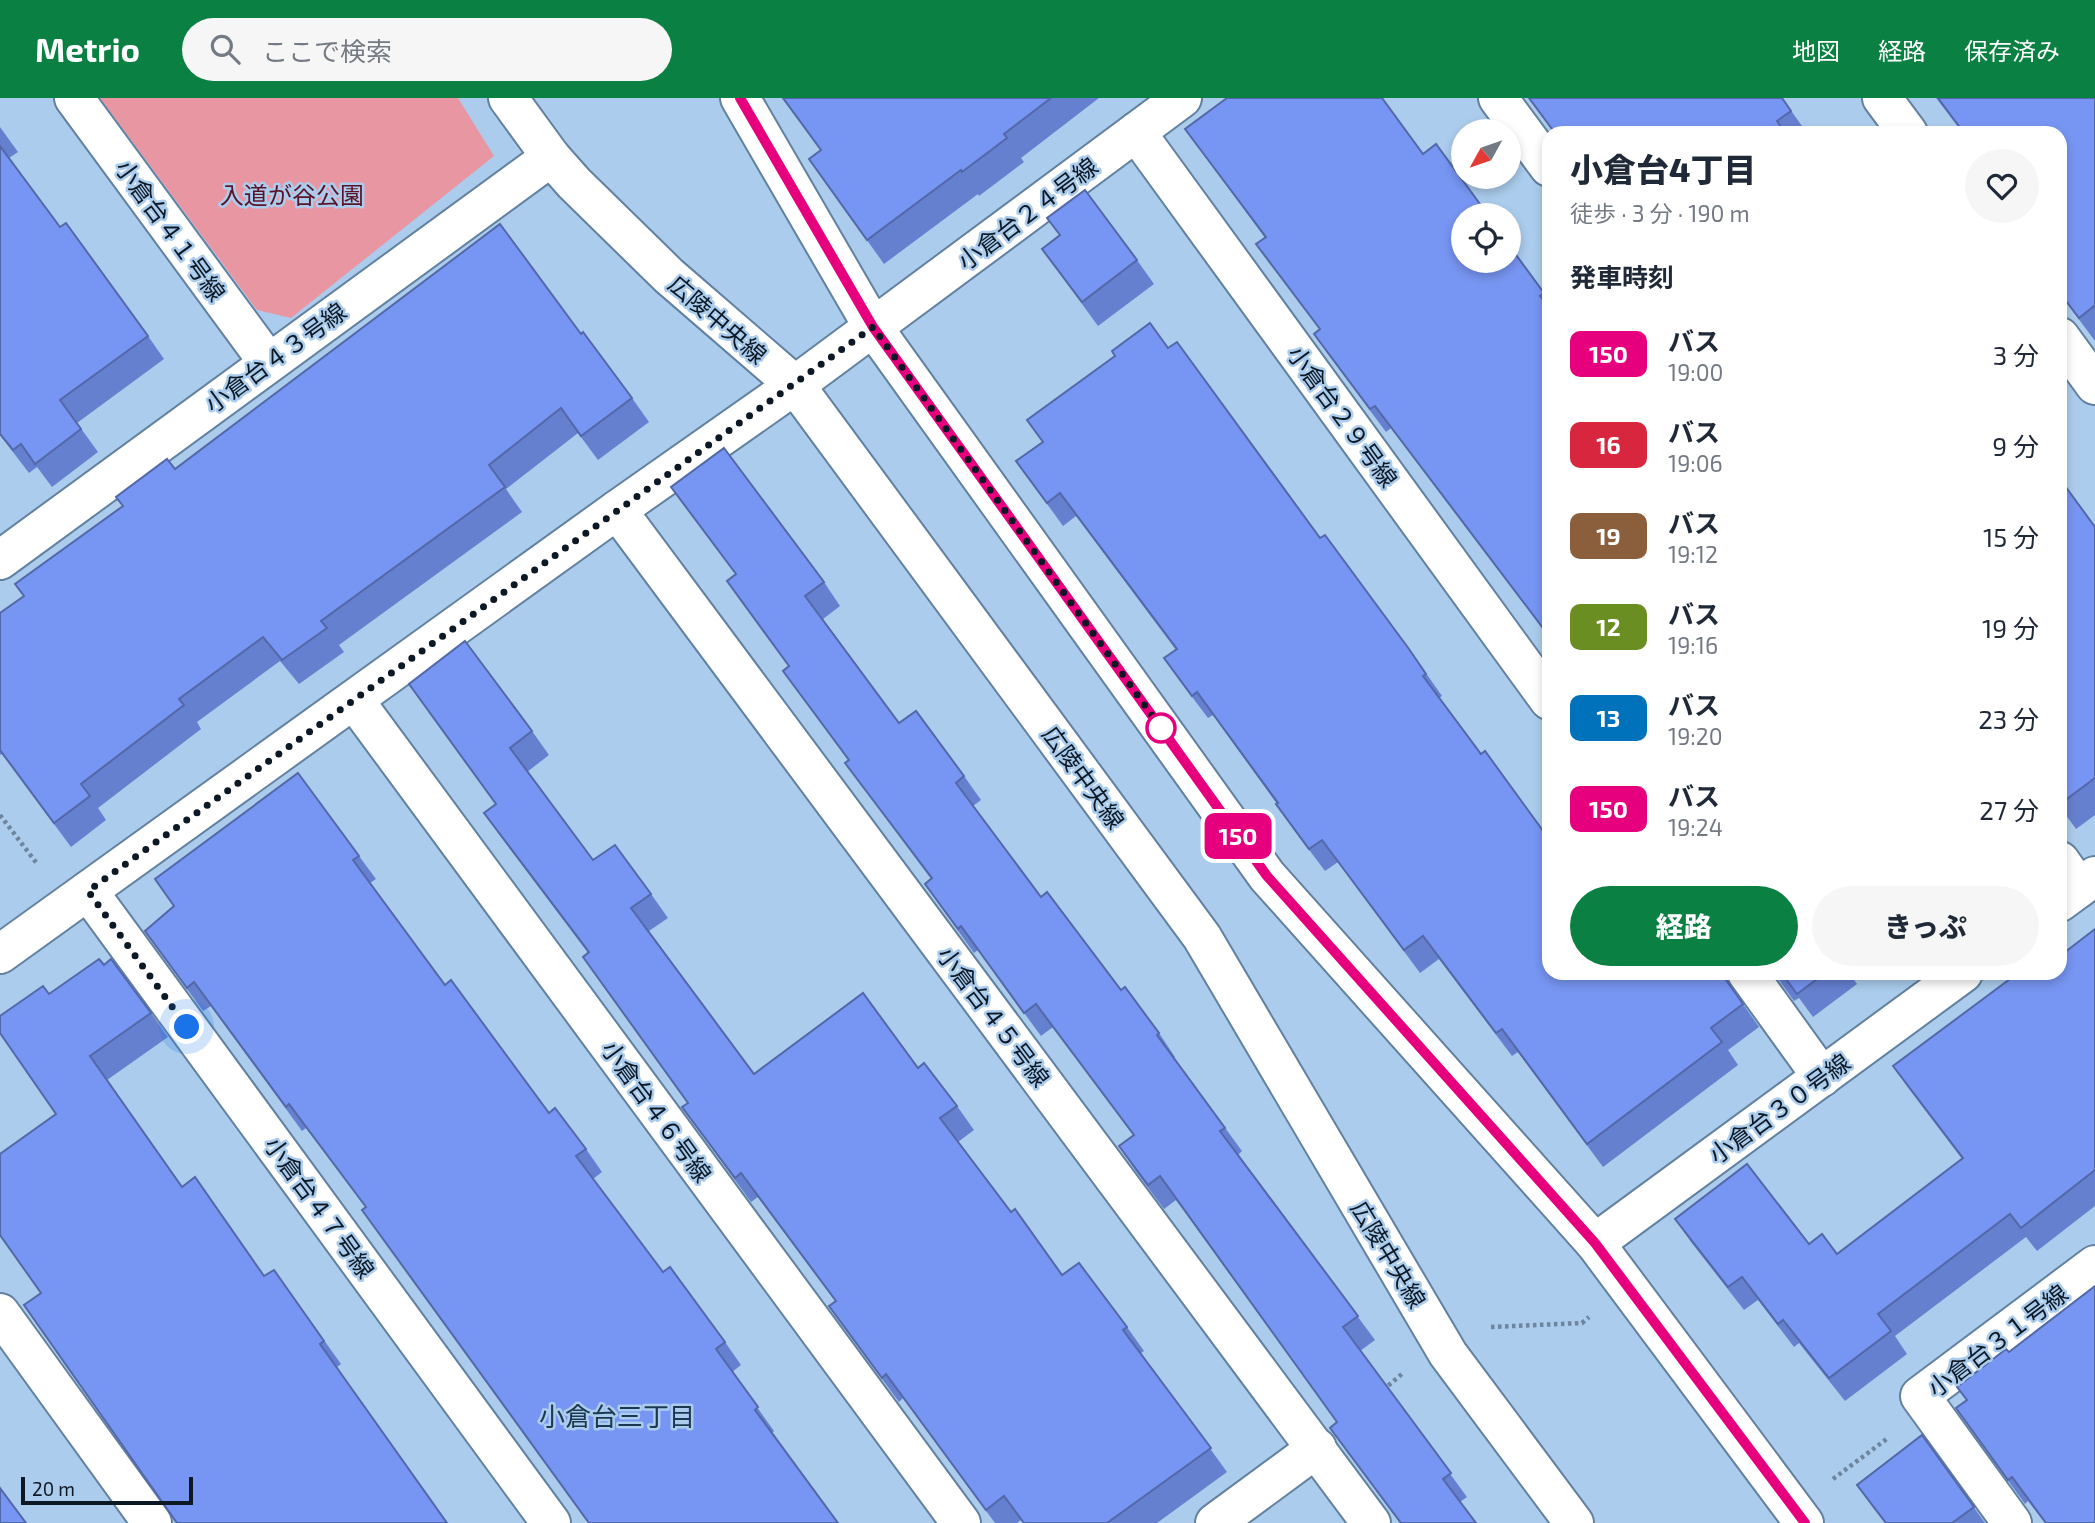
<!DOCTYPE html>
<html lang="ja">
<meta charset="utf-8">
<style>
body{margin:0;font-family:"Exo 2","Noto Sans JP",sans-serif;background:#f6f6f7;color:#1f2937;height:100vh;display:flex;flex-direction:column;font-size:26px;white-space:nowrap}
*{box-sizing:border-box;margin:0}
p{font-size:23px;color:#747a83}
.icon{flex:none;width:38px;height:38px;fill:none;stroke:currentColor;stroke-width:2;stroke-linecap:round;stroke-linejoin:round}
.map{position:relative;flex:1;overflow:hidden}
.panel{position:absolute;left:1542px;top:28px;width:525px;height:854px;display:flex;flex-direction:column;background:#fff;border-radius:21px;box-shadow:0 4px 10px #0003}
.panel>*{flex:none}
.badge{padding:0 14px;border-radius:10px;font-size:24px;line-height:46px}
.needle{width:46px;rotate:230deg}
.fabs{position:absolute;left:1451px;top:21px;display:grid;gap:14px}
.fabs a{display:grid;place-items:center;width:70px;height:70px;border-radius:50%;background:#fff;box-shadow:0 4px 10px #0003;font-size:35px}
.scale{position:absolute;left:21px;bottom:18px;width:172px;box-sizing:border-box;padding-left:7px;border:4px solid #0c1824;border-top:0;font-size:19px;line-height:24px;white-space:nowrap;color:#0c1824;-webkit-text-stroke:5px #abcced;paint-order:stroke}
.you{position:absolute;width:35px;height:35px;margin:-18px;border:5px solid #fff;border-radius:50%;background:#1a73e8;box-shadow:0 0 0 10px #1a73e833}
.map>.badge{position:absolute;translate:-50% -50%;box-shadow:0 0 0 4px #fff}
h2{padding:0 28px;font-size:26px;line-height:63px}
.round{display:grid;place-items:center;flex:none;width:74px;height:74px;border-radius:37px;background:#f6f6f7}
.head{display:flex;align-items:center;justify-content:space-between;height:119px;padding:0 28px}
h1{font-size:33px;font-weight:800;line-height:52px}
.button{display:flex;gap:14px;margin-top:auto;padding:14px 28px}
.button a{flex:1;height:80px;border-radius:42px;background:#0b8043;color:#fff;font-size:28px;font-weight:800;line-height:80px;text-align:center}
.button a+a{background:#f6f6f7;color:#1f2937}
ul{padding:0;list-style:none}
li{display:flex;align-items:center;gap:21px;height:91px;padding:0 28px}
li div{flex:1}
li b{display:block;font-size:26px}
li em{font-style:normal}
li .badge{min-width:77px;font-weight:700;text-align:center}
header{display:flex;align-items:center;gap:42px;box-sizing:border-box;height:98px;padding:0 35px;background:#0b8043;color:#fff}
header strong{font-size:33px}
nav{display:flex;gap:38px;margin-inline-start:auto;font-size:24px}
.search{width:490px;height:63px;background:#f6f6f7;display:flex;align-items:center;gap:18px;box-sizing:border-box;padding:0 24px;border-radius:38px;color:#747a83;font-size:26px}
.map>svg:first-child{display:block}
.green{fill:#e996a3}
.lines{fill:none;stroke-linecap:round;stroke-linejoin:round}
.minor-casing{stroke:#62809f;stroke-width:42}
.path{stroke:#6d859e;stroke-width:4.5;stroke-dasharray:3.5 3.5;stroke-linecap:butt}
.minor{stroke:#fff;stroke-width:38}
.wall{fill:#6680d0}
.shaded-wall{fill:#5368a9}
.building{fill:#7795f2;stroke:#5368a9;stroke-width:2}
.line-casing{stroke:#fff;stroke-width:16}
.line{stroke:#e6007e;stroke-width:10}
.walk{stroke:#0c1824;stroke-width:7;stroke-dasharray:0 12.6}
.stop-dot{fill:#fff;stroke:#e6007e;stroke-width:3.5}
.labels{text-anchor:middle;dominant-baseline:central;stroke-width:5;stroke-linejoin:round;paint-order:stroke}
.park-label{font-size:24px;fill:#591226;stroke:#abcced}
.street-label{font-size:24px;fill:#0c1824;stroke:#abcced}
.neighbourhood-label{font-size:26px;fill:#1b3752;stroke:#abcced}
</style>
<header>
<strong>Metrio</strong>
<div class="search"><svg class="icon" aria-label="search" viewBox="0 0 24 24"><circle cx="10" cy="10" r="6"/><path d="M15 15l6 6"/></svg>ここで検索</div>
<nav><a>地図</a><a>経路</a><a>保存済み</a></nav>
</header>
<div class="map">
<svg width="2095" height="1425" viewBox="0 0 2095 1425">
<rect width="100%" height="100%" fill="#abcced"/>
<polygon class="green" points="100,0 458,0 494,58 291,220 257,212"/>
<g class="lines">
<g class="minor-casing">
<g id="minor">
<polyline points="74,0 268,264"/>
<polyline points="508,0 551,59 574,85 669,178 795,287 1202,839 1448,1256 1574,1425"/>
<polyline points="740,0 873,229 1267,778 1595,1145 1804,1425"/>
<polyline points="1498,0 1549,69"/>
<polyline points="1882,0 1908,35"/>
<polyline points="1136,34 1549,602"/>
<polyline points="2060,239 2095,287"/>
<polyline points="617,412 1371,1425"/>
<polyline points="0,462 551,59"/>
<polyline points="354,602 961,1425"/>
<polyline points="2060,763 2079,790"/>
<polyline points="88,793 551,1425"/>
<polyline points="2060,804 2095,778"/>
<polyline points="0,856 617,412 795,287 1182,0"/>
<polyline points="1747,875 1822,979"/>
<polyline points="1595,1145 1963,875"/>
<polyline points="0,1215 152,1425"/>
<polyline points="1215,1425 1317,1350"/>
<polyline points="2012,1425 1920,1298 2095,1167"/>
</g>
</g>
<g class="path">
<polyline points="0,717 38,767"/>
<polyline points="1491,1229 1582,1225 1589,1219"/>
<polyline points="1383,1292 1403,1275"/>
<polyline points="1833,1381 1888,1340"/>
</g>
<use href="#minor" class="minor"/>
</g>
<g class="wall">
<polygon points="782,0 1099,0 1021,60 1024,64 979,98 978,96 884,166 809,61 821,52"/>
<polygon points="1529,0 1782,0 1807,35 1554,35"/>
<polygon points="1936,0 2095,0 2095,243 2060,196 2060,35 1963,35"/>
<polygon points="0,29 18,54 9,60 60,129 148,238 164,261 77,325 98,354 52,389 37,369 29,375 0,337"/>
<polygon points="1185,31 1423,56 1508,146 1549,201 1549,539 1391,330 1386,334 1330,259 1314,236 1320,232 1256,146 1265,140"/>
<polygon points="1047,120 1137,162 1154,186 1098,228 1042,151 1060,137"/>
<polygon points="581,236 632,300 649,324 598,362 578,335 506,391 522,414 339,547 344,554 299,586 280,563 197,624 201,631 98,710 106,722 71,749 2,656 0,657 0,515 24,498 175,371"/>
<polygon points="1168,250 1409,551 1442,598 1439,600 1549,875 1725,878 1729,886 1759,929 1728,952 1738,967 1603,1069 1518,954 1512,958 1439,861 1420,875 1338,764 1325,773 1292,729 1276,706 1277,706 1213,617 1208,620 1180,583 1164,560 1176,552 1076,418 1063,428 1016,363"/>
<polygon points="2060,381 2095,429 2095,717 2076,731 2060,709"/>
<polygon points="671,389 824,484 840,508 823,521 899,625 964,678 981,702 973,708 1041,799 1159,935 1175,959 1174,960 1242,1053 1238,1057 1375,1242 1360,1253 1467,1399 1460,1404 1476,1425 1400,1425 1330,1330 1337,1324 1176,1102 1164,1111 1135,1072 1119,1048 1133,1037 1053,929 1041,938 978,852 974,855 941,809 925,786 931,781 862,688 845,665 848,662 783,573 789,569 727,483 736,476"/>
<polygon points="409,586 532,633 549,657 527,674 593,762 651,796 668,820 649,833 754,976 918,970 957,1008 974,1032 958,1044 1011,1114 1062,1177 1127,1229 1144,1253 1141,1255 1227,1374 1157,1425 1023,1425 1021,1422 1017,1425 995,1425 903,1300 899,1304 846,1232 829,1208 836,1204 758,1099 751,1104 682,1009 688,1005 588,855 501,739 484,715 496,706"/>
<polygon points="359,758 376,781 370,785 445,887 549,1015 586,1051 602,1074 593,1081 663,1174 725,1244 741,1267 732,1274 774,1333 772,1335 366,1109 306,1030 302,1033 211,908 203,913 145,833"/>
<polygon points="2095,831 2095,1108 2037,1153 2026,1139 1895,1238 1907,1256 1845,1303 1799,1245 1794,1249 1758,1202 1744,1212 1691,1144 1675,1121 1809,1146 1837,1156 1962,1061 1909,991 1893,968 2060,875"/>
<polygon points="104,867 151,915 168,939 107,982 182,1089 264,1178 274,1172 341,1266 337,1269 41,1195 56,1016 49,896"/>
<polygon points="1774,875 1849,875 1857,886 1813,919 1799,900 1794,903"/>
<polygon points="1957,1289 2095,1425 2045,1425 2028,1403 2025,1406 1973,1334 1966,1302"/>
<polygon points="1922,1337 1985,1425 1885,1425 1874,1411 1857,1387"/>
</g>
<polygon class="shaded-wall" points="1720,875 1726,875 1725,878 1729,888"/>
<g class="building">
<polygon points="783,0 1051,0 1004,36 1007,40 962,74 961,72 867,142 809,61 821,52"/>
<polygon points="1227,0 1382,0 1423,56 1436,46 1488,117 1463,117 1463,163 1508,163 1508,146 1544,195 1540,198 1549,209 1549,538 1375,308 1370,311 1314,236 1320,231 1256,146 1266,139 1185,31"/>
<polygon points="1529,0 1782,0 1791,13 1777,23 1785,35 1555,35"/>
<polygon points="1938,0 2095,0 2095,209 2094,208 2079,220 2060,195 2060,35 1964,35"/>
<polygon points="0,48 60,129 66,125 148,238 60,302 81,331 35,366 21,346 13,352 0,336"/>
<polygon points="1085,92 1137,162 1082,204 1042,151 1060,137 1047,120"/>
<polygon points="500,126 581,236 583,234 632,300 581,338 561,310 489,367 505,389 321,523 327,530 282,562 263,539 179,601 184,607 81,686 90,698 54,725 0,652 0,515 24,498 15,486 123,408 116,399 167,361 175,371"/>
<polygon points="1150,225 1168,250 1177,244 1320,440 1325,437 1409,551 1426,576 1423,578 1481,656 1485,653 1549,741 1549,875 1721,875 1743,906 1711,930 1722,944 1587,1046 1502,931 1496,935 1423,838 1404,852 1322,742 1309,751 1276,706 1278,705 1197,594 1192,598 1164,560 1177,551 1060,395 1047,405 1016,363 1043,344 1027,322 1115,258 1112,253"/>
<polygon points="724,350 824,484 805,498 899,625 916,613 964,678 956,685 1041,799 1047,794 1121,892 1125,889 1159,935 1157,937 1225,1030 1220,1033 1358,1218 1343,1229 1451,1375 1443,1381 1476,1425 1401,1425 1330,1330 1337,1324 1160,1078 1148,1087 1119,1048 1134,1037 1036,906 1024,915 961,828 958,831 925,786 932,780 845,665 849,662 783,573 789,568 727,483 736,476 671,389"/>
<polygon points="2060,381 2095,429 2095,680 2060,706"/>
<polygon points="465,543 532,633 510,650 593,762 615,747 651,796 631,810 754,976 863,895 918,970 924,965 957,1008 940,1020 1011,1114 1015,1111 1062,1177 1079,1165 1127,1229 1123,1232 1211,1350 1107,1425 1024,1425 1004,1398 986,1412 886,1276 882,1280 829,1208 836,1203 741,1075 735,1080 682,1009 688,1005 583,859 589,854 484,715 496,706 409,586"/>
<polygon points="298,675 359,758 353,762 445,887 451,882 549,1015 555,1010 586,1051 576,1058 663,1174 670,1169 725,1244 716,1251 758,1309 755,1312 838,1425 589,1425 362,1112 366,1109 289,1006 286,1009 194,884 187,890 145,833 174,808 155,781"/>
<polygon points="2095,831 2095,1072 2021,1130 2010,1116 1878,1216 1891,1233 1829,1280 1783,1222 1778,1226 1742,1179 1728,1189 1675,1121 1747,1066 1809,1146 1822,1136 1837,1156 1963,1060 1893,968 2018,875 2060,875 2060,858"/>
<polygon points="99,861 104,867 111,861 151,915 90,958 182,1089 195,1079 264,1178 274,1172 324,1243 320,1246 447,1425 177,1425 24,1207 41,1195 0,1137 0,1056 56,1016 0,935 0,918 43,888 49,896"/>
<polygon points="1774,875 1825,875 1797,896 1783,877 1778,880"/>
<polygon points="2095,1188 2095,1425 2046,1425 2012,1379 2008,1382 1956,1310 1967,1302 1957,1289 2006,1251 2009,1254"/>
<polygon points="1922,1337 1974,1409 1952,1425 1886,1425 1857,1387"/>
<polygon points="0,1390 26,1425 0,1425"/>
</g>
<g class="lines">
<g class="line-casing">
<polyline id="line" points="740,0 873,229 1267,778 1595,1145 1805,1425"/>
</g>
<use href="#line" class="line"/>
<polyline class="walk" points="187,929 88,793 873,229 1161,630"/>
</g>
<circle class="stop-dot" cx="1161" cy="630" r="14"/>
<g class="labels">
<g class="park-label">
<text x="292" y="96">入道が谷公園</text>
</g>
<g class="street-label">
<text transform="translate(1027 115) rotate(-37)">小倉台２４号線</text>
<text transform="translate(171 132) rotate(54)">小倉台４１号線</text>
<text transform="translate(718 221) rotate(41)">広陵中央線</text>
<text transform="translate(275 259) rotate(-36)">小倉台４３号線</text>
<text transform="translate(1343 318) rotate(54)">小倉台２９号線</text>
<text transform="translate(1084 679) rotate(54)">広陵中央線</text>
<text transform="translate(994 918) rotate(53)">小倉台４５号線</text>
<text transform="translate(1779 1010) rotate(-36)">小倉台３０号線</text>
<text transform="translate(657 1013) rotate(54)">小倉台４６号線</text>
<text transform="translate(320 1109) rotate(54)">小倉台４７号線</text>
<text transform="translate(1389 1156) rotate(59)">広陵中央線</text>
<text transform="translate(1997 1242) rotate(-37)">小倉台３１号線</text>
</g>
<g class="neighbourhood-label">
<text x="617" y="1317">小倉台三丁目</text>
</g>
</g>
</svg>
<div class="fabs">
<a><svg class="needle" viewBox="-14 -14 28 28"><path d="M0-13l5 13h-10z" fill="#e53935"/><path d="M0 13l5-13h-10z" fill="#747a83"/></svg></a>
<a><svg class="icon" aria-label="locate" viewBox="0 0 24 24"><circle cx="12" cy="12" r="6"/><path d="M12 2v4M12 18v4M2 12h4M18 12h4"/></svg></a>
</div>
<div class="scale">20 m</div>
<div class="you" style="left:187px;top:929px"></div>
<b class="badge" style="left:1238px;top:738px;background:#e6007e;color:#fff">150</b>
<section class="panel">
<div class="head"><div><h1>小倉台4丁目</h1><p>徒歩 · 3 分 · 190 m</p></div><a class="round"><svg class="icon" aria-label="heart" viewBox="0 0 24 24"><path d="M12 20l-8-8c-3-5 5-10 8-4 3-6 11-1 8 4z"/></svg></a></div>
<h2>発車時刻</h2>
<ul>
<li><span class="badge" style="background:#e6007e;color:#fff">150</span><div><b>バス</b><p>19:00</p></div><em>3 分</em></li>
<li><span class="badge" style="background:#d7263d;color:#fff">16</span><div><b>バス</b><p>19:06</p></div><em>9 分</em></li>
<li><span class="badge" style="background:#8b5e3c;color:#fff">19</span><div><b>バス</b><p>19:12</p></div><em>15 分</em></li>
<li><span class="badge" style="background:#6b8e23;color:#fff">12</span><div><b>バス</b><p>19:16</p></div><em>19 分</em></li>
<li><span class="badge" style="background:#0072bc;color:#fff">13</span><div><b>バス</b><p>19:20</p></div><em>23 分</em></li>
<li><span class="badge" style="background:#e6007e;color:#fff">150</span><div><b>バス</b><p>19:24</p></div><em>27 分</em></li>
</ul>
<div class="button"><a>経路</a><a>きっぷ</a></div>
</section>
</div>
